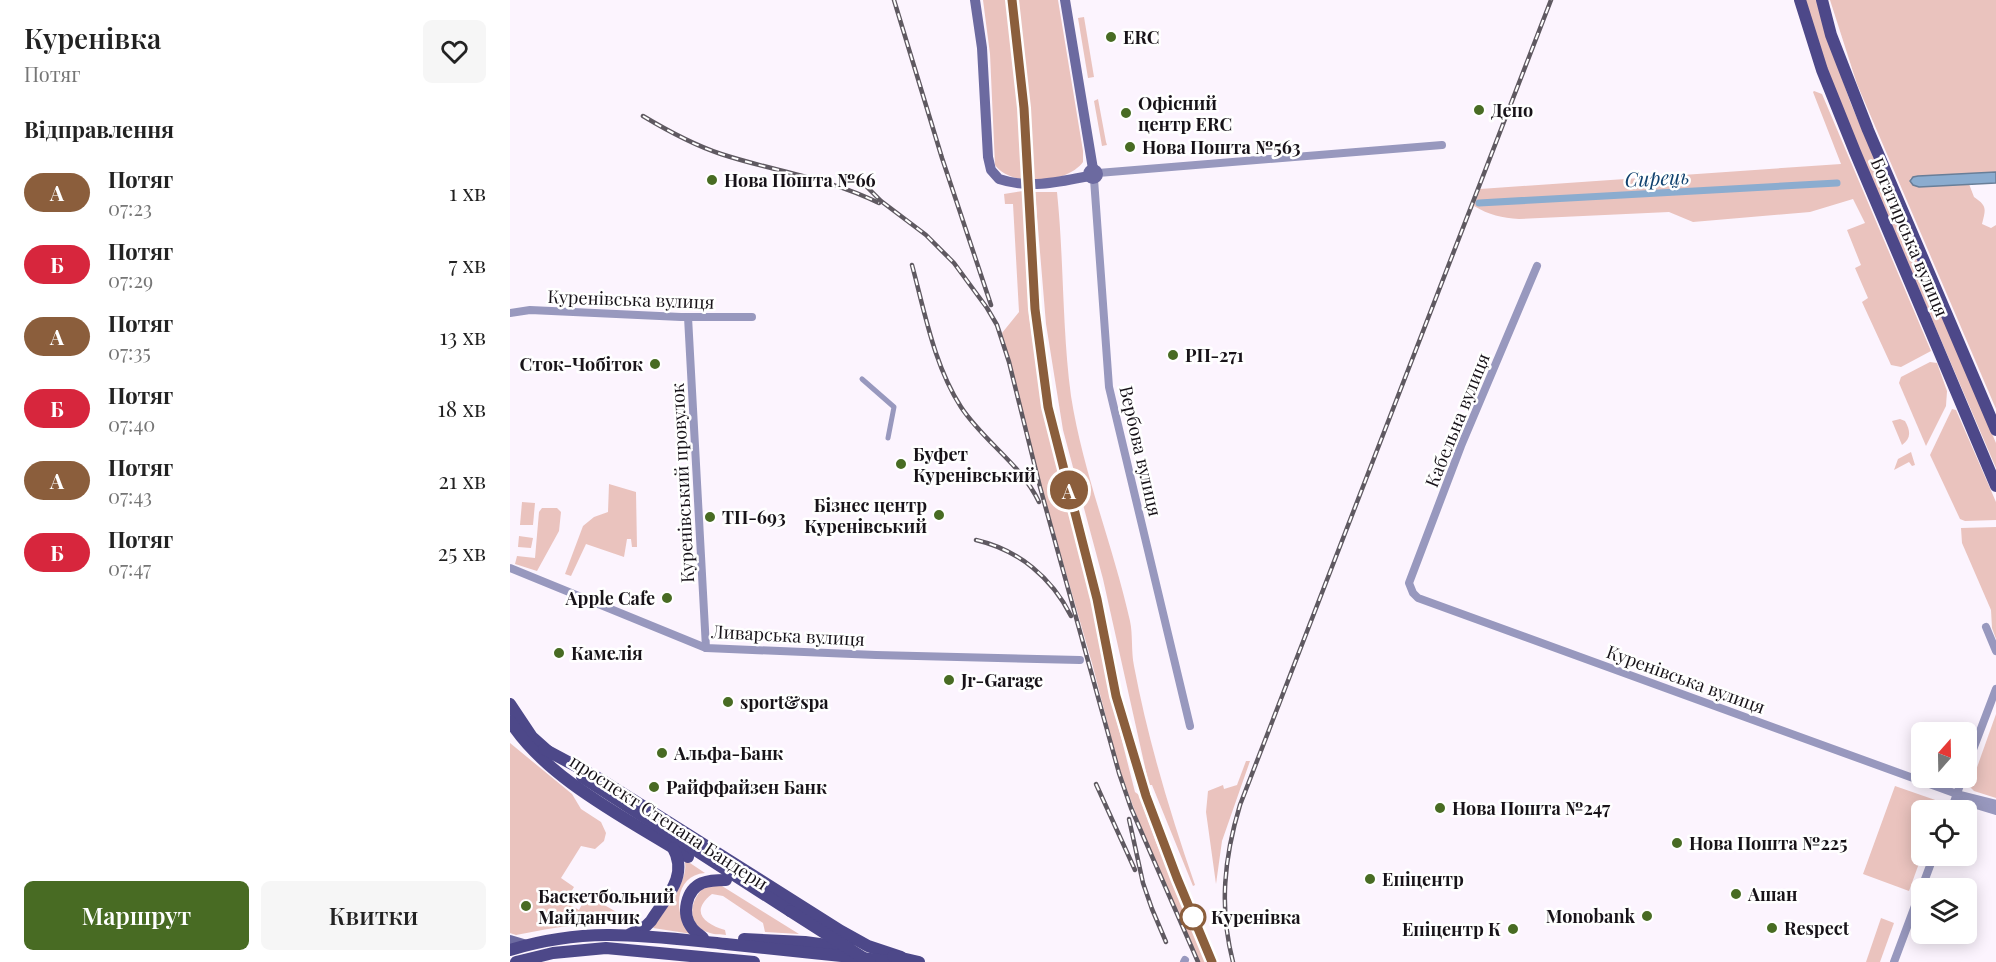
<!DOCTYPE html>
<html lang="uk">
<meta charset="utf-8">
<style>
body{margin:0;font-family:"Playfair Display",serif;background:#f6f6f6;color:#222;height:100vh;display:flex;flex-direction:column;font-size:22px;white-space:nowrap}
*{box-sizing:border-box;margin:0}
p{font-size:20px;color:#767676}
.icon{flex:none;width:33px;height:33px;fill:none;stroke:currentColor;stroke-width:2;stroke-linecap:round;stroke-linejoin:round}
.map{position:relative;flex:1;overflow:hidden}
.side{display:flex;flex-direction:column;background:#fff;width:510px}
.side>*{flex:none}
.badge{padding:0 12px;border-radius:20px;font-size:21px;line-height:39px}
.needle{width:39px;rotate:20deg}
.tools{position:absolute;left:1401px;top:722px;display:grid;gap:12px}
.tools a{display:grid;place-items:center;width:66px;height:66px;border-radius:9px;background:#fff;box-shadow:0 3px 15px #0003;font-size:30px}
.map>.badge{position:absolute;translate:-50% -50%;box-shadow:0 0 0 3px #fff}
h2{padding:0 24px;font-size:22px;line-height:54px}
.round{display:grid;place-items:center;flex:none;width:63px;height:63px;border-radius:9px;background:#f6f6f6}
.head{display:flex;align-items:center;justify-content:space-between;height:102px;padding:0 24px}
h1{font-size:28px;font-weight:600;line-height:45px}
.action{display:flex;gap:12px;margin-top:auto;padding:12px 24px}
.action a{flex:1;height:69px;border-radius:9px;background:#486b23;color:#fff;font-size:24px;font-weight:600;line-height:69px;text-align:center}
.action a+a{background:#f6f6f6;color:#222}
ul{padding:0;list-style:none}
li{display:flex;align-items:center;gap:18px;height:72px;padding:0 24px}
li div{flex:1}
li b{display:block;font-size:22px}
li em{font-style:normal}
li .badge{min-width:66px;font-weight:700;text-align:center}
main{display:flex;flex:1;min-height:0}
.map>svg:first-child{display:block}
.green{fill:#eac3be}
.water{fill:#8baccf;stroke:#687e98;stroke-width:1.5}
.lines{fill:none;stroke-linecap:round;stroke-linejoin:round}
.canal{stroke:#8baccf;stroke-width:7}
.pedestrian{stroke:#9898be;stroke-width:5}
.minor{stroke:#9898be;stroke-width:8}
.secondary{stroke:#6c6aa0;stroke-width:10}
.primary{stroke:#4d4889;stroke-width:12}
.rail-casing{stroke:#5f5961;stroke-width:4.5}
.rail{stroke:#fff;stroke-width:2;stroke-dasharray:7;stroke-linecap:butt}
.primary-bridge{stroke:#4d4889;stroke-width:12}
.line-casing{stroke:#fff;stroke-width:14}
.line{stroke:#8b5e3c;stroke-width:9}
.poi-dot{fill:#486b23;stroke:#fff;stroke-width:2}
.stop-dot{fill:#fff;stroke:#8b5e3c;stroke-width:3}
.labels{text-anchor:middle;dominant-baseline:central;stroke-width:5;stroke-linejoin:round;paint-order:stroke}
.poi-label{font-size:18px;font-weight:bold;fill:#181319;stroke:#fff;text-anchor:start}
.street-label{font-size:18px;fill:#181319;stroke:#fff}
.stop-label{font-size:18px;font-weight:bold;fill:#181319;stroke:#fff;text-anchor:start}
.water-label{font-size:20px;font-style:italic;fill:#10416e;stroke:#fff}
</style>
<main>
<section class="side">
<div class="head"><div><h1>Куренівка</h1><p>Потяг</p></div><a class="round"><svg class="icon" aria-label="heart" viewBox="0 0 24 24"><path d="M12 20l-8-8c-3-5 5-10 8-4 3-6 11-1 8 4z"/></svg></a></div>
<h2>Відправлення</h2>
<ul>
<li><span class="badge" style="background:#8b5e3c;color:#fff">A</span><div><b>Потяг</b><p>07:23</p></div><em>1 хв</em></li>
<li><span class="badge" style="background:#d7263d;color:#fff">Б</span><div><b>Потяг</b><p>07:29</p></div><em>7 хв</em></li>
<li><span class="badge" style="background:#8b5e3c;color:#fff">A</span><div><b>Потяг</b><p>07:35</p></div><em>13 хв</em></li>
<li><span class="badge" style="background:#d7263d;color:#fff">Б</span><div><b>Потяг</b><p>07:40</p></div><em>18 хв</em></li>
<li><span class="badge" style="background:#8b5e3c;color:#fff">A</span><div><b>Потяг</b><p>07:43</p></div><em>21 хв</em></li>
<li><span class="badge" style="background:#d7263d;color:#fff">Б</span><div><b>Потяг</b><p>07:47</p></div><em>25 хв</em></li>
</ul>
<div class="action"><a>Маршрут</a><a>Квитки</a></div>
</section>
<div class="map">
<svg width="1486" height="962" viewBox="0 0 1486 962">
<rect width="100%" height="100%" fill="#fcf4fe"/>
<g class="green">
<path d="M473,0h75l25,151v11c-16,22 -71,26 -88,3l-5,-111z"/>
<polygon points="1294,0 1308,0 1317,36 1341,104 1486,443 1486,468 1324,91"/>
<path d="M1320,0h166v172l-78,4 -5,1 -3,2 6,7 53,-2 5,13c13,9 12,11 8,27l9,4 5,-3v184l-139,-325z"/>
<polygon points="574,17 584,77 578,78 568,18"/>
<path d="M1304,91l8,3 109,257 -30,16 -10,-2 -29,-63 6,-4 -13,-30 6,-3 -14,-35 18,-7 -12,-24 -43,13 -117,10 -24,-10 -150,7c-17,-1 -30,-4 -45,-13l6,-17 361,-25 -28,-72z"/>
<polygon points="588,99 596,142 597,145 592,146 584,101"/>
<polygon points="513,191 519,315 527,371 539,435 574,562 592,647 599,690 625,792 629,795 646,842 696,962 690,962 633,833 609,768 582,663 531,486 492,333 509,312 503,204 495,204 494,194"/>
<path d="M525,192h22c7,67 5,137 14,204 12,77 42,149 59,225 3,14 1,30 4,45 14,74 36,147 61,219l-2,1 -41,-101h-3l-46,-206 -40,-149 -17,-106z"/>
<polygon points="1420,362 1427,363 1437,391 1436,406 1416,446 1389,383 1391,377"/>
<polygon points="1442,409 1446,410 1486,502 1486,520 1455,521 1450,519 1420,455"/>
<path d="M1390,419l5,2c5,9 7,17 -3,24l-10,-24z"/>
<polygon points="1401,452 1405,465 1402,466 1399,462 1384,470 1388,459"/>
<polygon points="99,484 126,492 127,547 122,547 121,539 117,539 114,557 76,544 61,576 55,574 73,526 84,517 98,512"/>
<polygon points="12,502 25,503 23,525 10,525"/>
<polygon points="32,508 47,508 51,512 49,531 27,571 5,564 7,556 25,558 29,512"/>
<polygon points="1486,527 1486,639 1482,628 1481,610 1452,543 1451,528"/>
<polygon points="9,536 23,538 21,548 8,547"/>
<polygon points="1486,714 1486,798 1464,791 1460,787"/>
<path d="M0,743l62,51 9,15 20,13 5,11 -2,8 -9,8 -14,-3 -20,32 13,9 -9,15 14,8 8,-15 45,26c-40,1 -77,6 -116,14l-6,-2z"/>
<polygon points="736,761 740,761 712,841 706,884 696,812 698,791 713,785 714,789 727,785"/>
<polygon points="1385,786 1431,802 1428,810 1412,810 1412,855 1399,891 1353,874"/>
<path d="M174,859l21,14c-31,2 -33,42 -13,61l-39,-6c10,-16 39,-50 31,-69z"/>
<path d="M196,886h16l77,48 -34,-2 -2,-9 -40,-27 -11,-2c-23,18 -7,30 13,36l1,5c-5,-1 -11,0 -16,-2 -24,-7 -22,-33 -4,-47z"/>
<polygon points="1371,918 1384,923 1370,962 1356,962"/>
</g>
<polygon class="water" points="1486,172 1486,183 1409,187 1403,185 1400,181 1403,177 1408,176"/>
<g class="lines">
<polyline class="canal" points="969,203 1327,183"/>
<polyline class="pedestrian" points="352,379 384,407 378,438"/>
<g class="minor">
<polyline points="588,173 932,145"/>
<polyline points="584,179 599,387 680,726"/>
<polyline points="1027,266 951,446 899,583 903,593 908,598 1447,794 1486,804"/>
<polyline points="0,313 20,310 171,317 242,317"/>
<polyline points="178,317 196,648"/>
<polyline points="0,568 196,648 366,655 570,660"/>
<polyline points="1476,627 1486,651"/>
<polyline points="1456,768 1486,689"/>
<polyline points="1447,794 1453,801 1486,811"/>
<polyline points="1441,810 1453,777"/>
<polyline points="674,962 675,960"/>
<polyline points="1384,962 1424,855"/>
</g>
<g class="secondary">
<path d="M465,0l7,48 6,109 3,13 8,9c30,10 60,3 90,-3"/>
<polyline points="555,0 583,169"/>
<circle cx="583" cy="174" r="5"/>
<polyline points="0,940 17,945"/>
</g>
<g class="primary">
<polyline points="1290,0 1312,70 1345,152 1486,486"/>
<polyline points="1312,0 1321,35 1358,130 1486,430"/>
<polyline points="0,704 22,737 41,754"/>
<path d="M0,721c36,58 121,100 178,136"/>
<polyline points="34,749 90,779 331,931 358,946 391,957"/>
<polyline points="72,777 280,911"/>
<path d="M120,934l16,-8 5,-5c15,-24 38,-45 22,-73"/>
<path d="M193,938c-3,-3 -8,-6 -11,-10 -11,-14 -6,-38 10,-45 8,-3 16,-3 24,-3"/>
<polyline points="234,939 295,942 339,948"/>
<path d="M0,950c77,-24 138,-14 216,-6 58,6 115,12 173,18"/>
<polyline points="383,956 409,962"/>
<polyline points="6,962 43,953 96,948 244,962"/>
</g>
<g class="rail-casing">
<g id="rail">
<polyline points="384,0 432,158 481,305"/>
<polyline points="502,0 514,108 525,309 538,407 587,599 606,696 636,797 667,878 702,962"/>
<path d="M133,116c25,15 51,29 78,38 55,18 105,23 158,49"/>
<polyline points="353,183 371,201 416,235 444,263 477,308 487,325 499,362 530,487 609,773 621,808 688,962"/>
<path d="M402,265c13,48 22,100 49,142 23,35 60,57 78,95"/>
<path d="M466,540c43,10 76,38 95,76"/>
<polyline points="586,784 625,870"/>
<polyline points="619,819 633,883 642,909 656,942"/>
<path d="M723,962c-14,-54 -9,-104 7,-157l311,-805"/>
</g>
</g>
<use href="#rail" class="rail"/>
<polyline class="primary-bridge" points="280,911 360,962"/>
</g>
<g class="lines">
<g class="line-casing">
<polyline id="line" points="502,0 514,108 525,309 538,407 587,599 606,696 636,796 667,878 702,962"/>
</g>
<use href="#line" class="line"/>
</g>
<g class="poi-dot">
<circle cx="601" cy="37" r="6"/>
<circle cx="969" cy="110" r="6"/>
<circle cx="616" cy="113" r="6"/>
<circle cx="620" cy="147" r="6"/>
<circle cx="202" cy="180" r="6"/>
<circle cx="663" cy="355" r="6"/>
<circle cx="145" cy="364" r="6"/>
<circle cx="391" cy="464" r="6"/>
<circle cx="429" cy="515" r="6"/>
<circle cx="200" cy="517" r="6"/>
<circle cx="157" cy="598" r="6"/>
<circle cx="49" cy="653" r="6"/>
<circle cx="439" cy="680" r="6"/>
<circle cx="218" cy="702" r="6"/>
<circle cx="152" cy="753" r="6"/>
<circle cx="144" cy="787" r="6"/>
<circle cx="930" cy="808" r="6"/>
<circle cx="1167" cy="843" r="6"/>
<circle cx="860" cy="879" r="6"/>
<circle cx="1226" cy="894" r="6"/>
<circle cx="16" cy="906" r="6"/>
<circle cx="1137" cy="916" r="6"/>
<circle cx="1262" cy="928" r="6"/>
<circle cx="1003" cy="929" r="6"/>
</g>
<circle class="stop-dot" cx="683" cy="917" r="12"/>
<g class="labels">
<g class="poi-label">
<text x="613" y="37">ERC</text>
<text x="628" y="103">Офісний<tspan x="628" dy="21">центр ERC</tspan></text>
<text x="981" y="110">Депо</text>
<text x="632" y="147">Нова Пошта №563</text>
<text x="214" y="180">Нова Пошта №66</text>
<text x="675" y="355">РП-271</text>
<text x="133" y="364" text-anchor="end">Сток-Чобіток</text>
<text x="403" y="454">Буфет<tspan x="403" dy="21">Куренівський</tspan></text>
<text x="417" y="505" text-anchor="end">Бізнес центр<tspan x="417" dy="21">Куренівський</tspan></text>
<text x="212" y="517">ТП-693</text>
<text x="145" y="598" text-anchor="end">Apple Cafe</text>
<text x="61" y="653">Камелія</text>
<text x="451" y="680">Jr-Garage</text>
<text x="230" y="702">sport&amp;spa</text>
<text x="164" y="753">Альфа-Банк</text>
<text x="156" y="787">Райффайзен Банк</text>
<text x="942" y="808">Нова Пошта №247</text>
<text x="1179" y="843">Нова Пошта №225</text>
<text x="872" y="879">Епіцентр</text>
<text x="1238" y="894">Ашан</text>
<text x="28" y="896">Баскетбольний<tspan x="28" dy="21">Майданчик</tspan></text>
<text x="1125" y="916" text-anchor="end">Monobank</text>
<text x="1274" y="928">Respect</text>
<text x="991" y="929" text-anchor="end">Епіцентр К</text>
</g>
<g class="street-label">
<text transform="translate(1400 237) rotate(67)">Богатирська вулиця</text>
<text transform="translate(121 299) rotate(2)">Куренівська вулиця</text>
<text transform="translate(947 420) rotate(-68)">Кабельна вулиця</text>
<text transform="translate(631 451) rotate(77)">Вербова вулиця</text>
<text transform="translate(172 483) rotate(-93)">Куренівський провулок</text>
<text transform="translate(278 635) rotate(3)">Ливарська вулиця</text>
<text transform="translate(1176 679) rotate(20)">Куренівська вулиця</text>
<text transform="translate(159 822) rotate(33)">проспект Степана Бандери</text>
</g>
<g class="stop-label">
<text x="701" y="917">Куренівка</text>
</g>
<g class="water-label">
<text transform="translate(1147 177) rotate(-3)">Сирець</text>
</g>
</g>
</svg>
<div class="tools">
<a><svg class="needle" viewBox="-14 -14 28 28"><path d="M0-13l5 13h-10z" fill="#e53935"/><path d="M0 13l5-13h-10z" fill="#767676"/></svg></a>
<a><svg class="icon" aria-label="locate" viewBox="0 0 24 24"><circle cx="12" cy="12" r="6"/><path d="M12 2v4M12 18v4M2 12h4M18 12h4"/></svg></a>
<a><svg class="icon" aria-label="layers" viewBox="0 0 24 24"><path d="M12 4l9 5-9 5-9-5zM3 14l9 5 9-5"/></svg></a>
</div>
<b class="badge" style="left:559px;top:490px;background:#8b5e3c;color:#fff">A</b>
</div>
</main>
